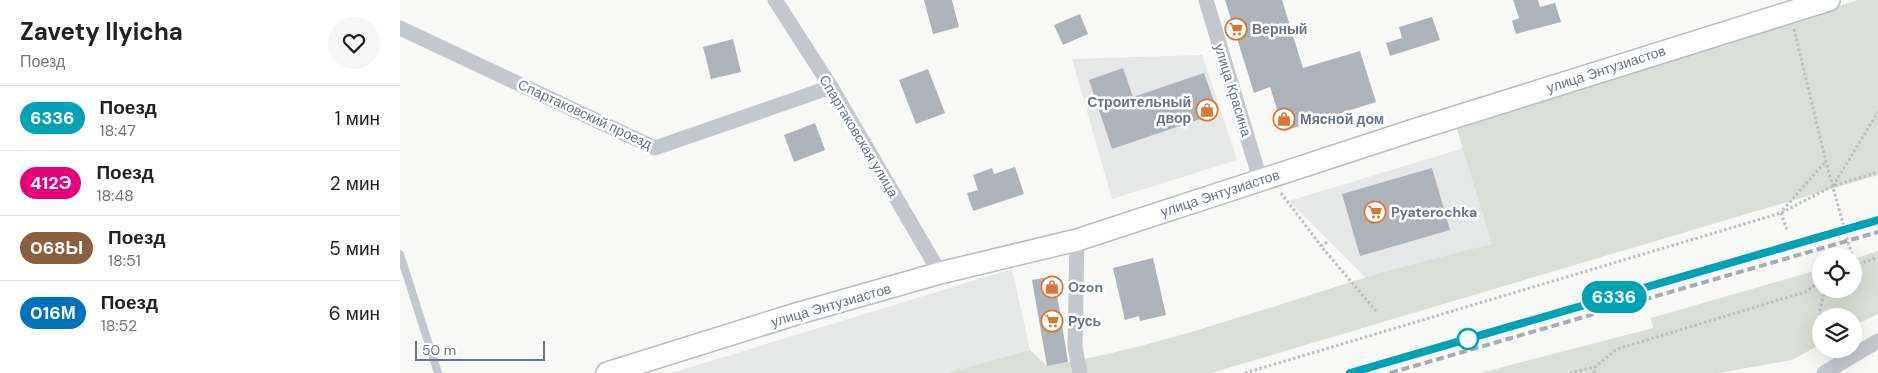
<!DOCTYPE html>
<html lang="ru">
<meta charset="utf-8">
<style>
body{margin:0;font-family:"DM Sans",sans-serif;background:#f6f6f6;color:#202124;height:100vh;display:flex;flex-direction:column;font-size:19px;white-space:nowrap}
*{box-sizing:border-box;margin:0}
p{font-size:16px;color:#757577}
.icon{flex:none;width:28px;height:28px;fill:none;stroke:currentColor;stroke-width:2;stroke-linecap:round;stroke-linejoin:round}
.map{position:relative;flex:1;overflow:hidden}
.panel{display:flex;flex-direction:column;background:#fff;width:400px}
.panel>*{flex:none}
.badge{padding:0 10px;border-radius:16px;font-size:18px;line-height:32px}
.buttons{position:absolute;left:1412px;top:248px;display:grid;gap:10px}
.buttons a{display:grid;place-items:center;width:50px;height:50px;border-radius:50%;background:#fff;box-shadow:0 5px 20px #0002;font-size:25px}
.scale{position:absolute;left:15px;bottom:12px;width:130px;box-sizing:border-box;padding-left:5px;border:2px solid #697486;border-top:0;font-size:14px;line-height:18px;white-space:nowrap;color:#697486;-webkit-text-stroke:4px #fff;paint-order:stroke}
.map>.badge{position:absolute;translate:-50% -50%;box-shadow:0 0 0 2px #fff}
.round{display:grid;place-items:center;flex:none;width:52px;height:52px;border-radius:26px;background:#f6f6f6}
.summary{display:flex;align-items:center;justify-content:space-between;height:85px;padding:0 20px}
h1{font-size:24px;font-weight:700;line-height:38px}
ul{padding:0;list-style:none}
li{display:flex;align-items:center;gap:15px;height:65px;padding:0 20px;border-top:1px solid #e0e0e0}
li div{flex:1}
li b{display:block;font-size:19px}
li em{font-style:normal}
li .badge{min-width:55px;font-weight:700;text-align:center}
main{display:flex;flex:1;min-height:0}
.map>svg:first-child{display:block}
.built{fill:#e6e7e7}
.green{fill:#d9dfd7}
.building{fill:#adb3ba}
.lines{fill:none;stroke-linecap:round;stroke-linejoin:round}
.secondary-casing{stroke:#b9bcc2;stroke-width:24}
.path{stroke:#bcbec1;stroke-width:3;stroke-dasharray:2.5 2.5;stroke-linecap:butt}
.lane{stroke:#c4c7cb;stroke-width:8}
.street{stroke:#c4c7cb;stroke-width:15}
.secondary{stroke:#fff;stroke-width:21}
.rail{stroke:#a7abb2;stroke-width:4;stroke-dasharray:8 4;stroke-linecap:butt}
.line-casing{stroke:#fff;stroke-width:11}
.line{stroke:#00a3b4;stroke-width:8}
.stop-dot{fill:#fff;stroke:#00a3b4;stroke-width:2.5}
.labels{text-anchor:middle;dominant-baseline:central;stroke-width:5;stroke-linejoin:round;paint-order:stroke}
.poi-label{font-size:14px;font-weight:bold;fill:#697486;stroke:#fff;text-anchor:start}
.street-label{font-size:14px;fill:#697486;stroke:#fff}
</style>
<main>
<section class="panel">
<div class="summary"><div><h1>Zavety Ilyicha</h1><p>Поезд</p></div><a class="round"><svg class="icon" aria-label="heart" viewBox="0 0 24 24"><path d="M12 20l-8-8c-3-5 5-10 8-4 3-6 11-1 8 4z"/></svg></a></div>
<ul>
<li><span class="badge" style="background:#00a3b4;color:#fff">6336</span><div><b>Поезд</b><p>18:47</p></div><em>1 мин</em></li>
<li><span class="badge" style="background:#e6007e;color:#fff">412Э</span><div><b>Поезд</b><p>18:48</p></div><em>2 мин</em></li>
<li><span class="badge" style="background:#8b5e3c;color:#fff">068Ы</span><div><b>Поезд</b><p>18:51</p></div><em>5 мин</em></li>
<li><span class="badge" style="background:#0072bc;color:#fff">016М</span><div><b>Поезд</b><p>18:52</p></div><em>6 мин</em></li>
</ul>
</section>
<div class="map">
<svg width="1478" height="373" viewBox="0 0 1478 373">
<rect width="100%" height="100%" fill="#f8f8f6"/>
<g class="built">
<polygon points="802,55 837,160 712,199 672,59"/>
<polygon points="1064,148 1093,244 966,278 889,201"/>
<polygon points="612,269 630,350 546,373 271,373"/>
</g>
<g class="green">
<path d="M1458,0h20v175l-667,198h-265l84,-23 17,16c109,-18 212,-56 317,-88 42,-13 86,-23 128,-34l-36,-118z"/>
<polygon points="1478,251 1478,314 1454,326 1454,316 1421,316 1421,344 1392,360 1318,373 1080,373 1253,328 1251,318 1421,269 1421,289 1454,289 1454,259"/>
</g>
<g class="building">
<polygon points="524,0 552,0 559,27 533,34"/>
<polygon points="825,0 882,0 903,68 960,51 976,102 884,131 870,87 854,93"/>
<polygon points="1113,0 1138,0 1140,7 1155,3 1161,22 1116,34 1112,21 1119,18"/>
<polygon points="680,14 688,34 663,45 654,25"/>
<polygon points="1032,17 1040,40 990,56 986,43 1002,38 999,27"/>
<polygon points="333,39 341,72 311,79 303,47"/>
<polygon points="723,68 733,97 804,73 818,113 712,149 689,80"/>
<polygon points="528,69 545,113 516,124 499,80"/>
<polygon points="415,123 425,150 394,162 384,135"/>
<polygon points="615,167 624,194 573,211 567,193 578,190 573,175 592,168 594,174"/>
<polygon points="1032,168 1050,230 960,256 942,194"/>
<polygon points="753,258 766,315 740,321 739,316 725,320 713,268"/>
<polygon points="654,276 668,362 647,366 632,280"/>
</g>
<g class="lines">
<g class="secondary-casing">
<polyline id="secondary" points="207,373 396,314 540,273 677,240 1014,130 1429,0"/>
</g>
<g class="path">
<polyline points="1394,29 1426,162 1452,256"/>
<polyline points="1433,186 1478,112"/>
<polyline points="881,193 921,246"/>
<polyline points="1383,210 1425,162"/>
<polyline points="1381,213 1387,230"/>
<polyline points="927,242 921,246 976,311"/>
<polyline points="1454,266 1478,257"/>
<polyline points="1421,321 1420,309 1425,289"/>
<polyline points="845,373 1381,213 1433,186 1478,172"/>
<polyline points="1170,373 1195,367 1217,349 1405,292 1421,281"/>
<polyline points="1194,373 1195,367"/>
</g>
<polyline class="lane" points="0,254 38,373"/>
<g class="street">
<polyline points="375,0 431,87 540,273"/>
<polyline points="806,0 860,179"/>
<polyline points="0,28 255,148 431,87"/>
<polyline points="677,240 675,347 680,373"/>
<polyline points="1424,373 1478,341"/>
</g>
<use href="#secondary" class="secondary"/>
<g class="rail">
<polyline points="950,373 1478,220"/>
<polyline points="990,373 1478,232"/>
</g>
</g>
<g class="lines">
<g class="line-casing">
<polyline id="line" points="950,373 1478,220"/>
</g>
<use href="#line" class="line"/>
</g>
<defs>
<g id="supermarket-ring" transform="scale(1.125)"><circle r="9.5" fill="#fff" stroke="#dc7733" stroke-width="1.5"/><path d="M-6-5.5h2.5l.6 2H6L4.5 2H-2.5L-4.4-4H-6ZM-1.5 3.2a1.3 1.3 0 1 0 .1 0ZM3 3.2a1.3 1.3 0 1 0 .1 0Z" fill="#dc7733"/></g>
<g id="shop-ring" transform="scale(1.125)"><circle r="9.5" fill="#fff" stroke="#dc7733" stroke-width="1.5"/><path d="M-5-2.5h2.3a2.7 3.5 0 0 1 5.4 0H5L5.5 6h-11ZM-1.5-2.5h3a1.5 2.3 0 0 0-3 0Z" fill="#dc7733"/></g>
</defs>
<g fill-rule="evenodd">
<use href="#supermarket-ring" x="836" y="29"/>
<use href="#shop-ring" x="807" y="110"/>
<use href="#shop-ring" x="884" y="119"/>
<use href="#supermarket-ring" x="975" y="212"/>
<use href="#shop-ring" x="652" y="287"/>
<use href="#supermarket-ring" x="652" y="321"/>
</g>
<circle class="stop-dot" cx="1068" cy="339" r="10"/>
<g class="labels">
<g class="poi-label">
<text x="852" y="29">Верный</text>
<text x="791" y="102" text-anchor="end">Строительный<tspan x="791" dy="16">двор</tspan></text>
<text x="900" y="119">Мясной дом</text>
<text x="991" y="212">Pyaterochka</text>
<text x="668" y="287">Ozon</text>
<text x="668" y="321">Русь</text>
</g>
<g class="street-label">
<text transform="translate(1206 69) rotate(-18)">улица Энтузиастов</text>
<text transform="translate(833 90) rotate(73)">улица Красина</text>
<text transform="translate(185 114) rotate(25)">Спартаковский проезд</text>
<text transform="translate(459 136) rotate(59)">Спартаковская улица</text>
<text transform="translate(820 193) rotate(-18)">улица Энтузиастов</text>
<text transform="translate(431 305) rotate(-16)">улица Энтузиастов</text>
</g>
</g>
</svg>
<div class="buttons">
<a><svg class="icon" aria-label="locate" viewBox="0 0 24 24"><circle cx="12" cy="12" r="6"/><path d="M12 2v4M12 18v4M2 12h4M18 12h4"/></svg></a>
<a><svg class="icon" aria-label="layers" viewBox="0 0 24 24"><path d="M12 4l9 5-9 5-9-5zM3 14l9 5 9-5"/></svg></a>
</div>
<div class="scale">50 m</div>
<b class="badge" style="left:1214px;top:297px;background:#00a3b4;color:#fff">6336</b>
</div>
</main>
